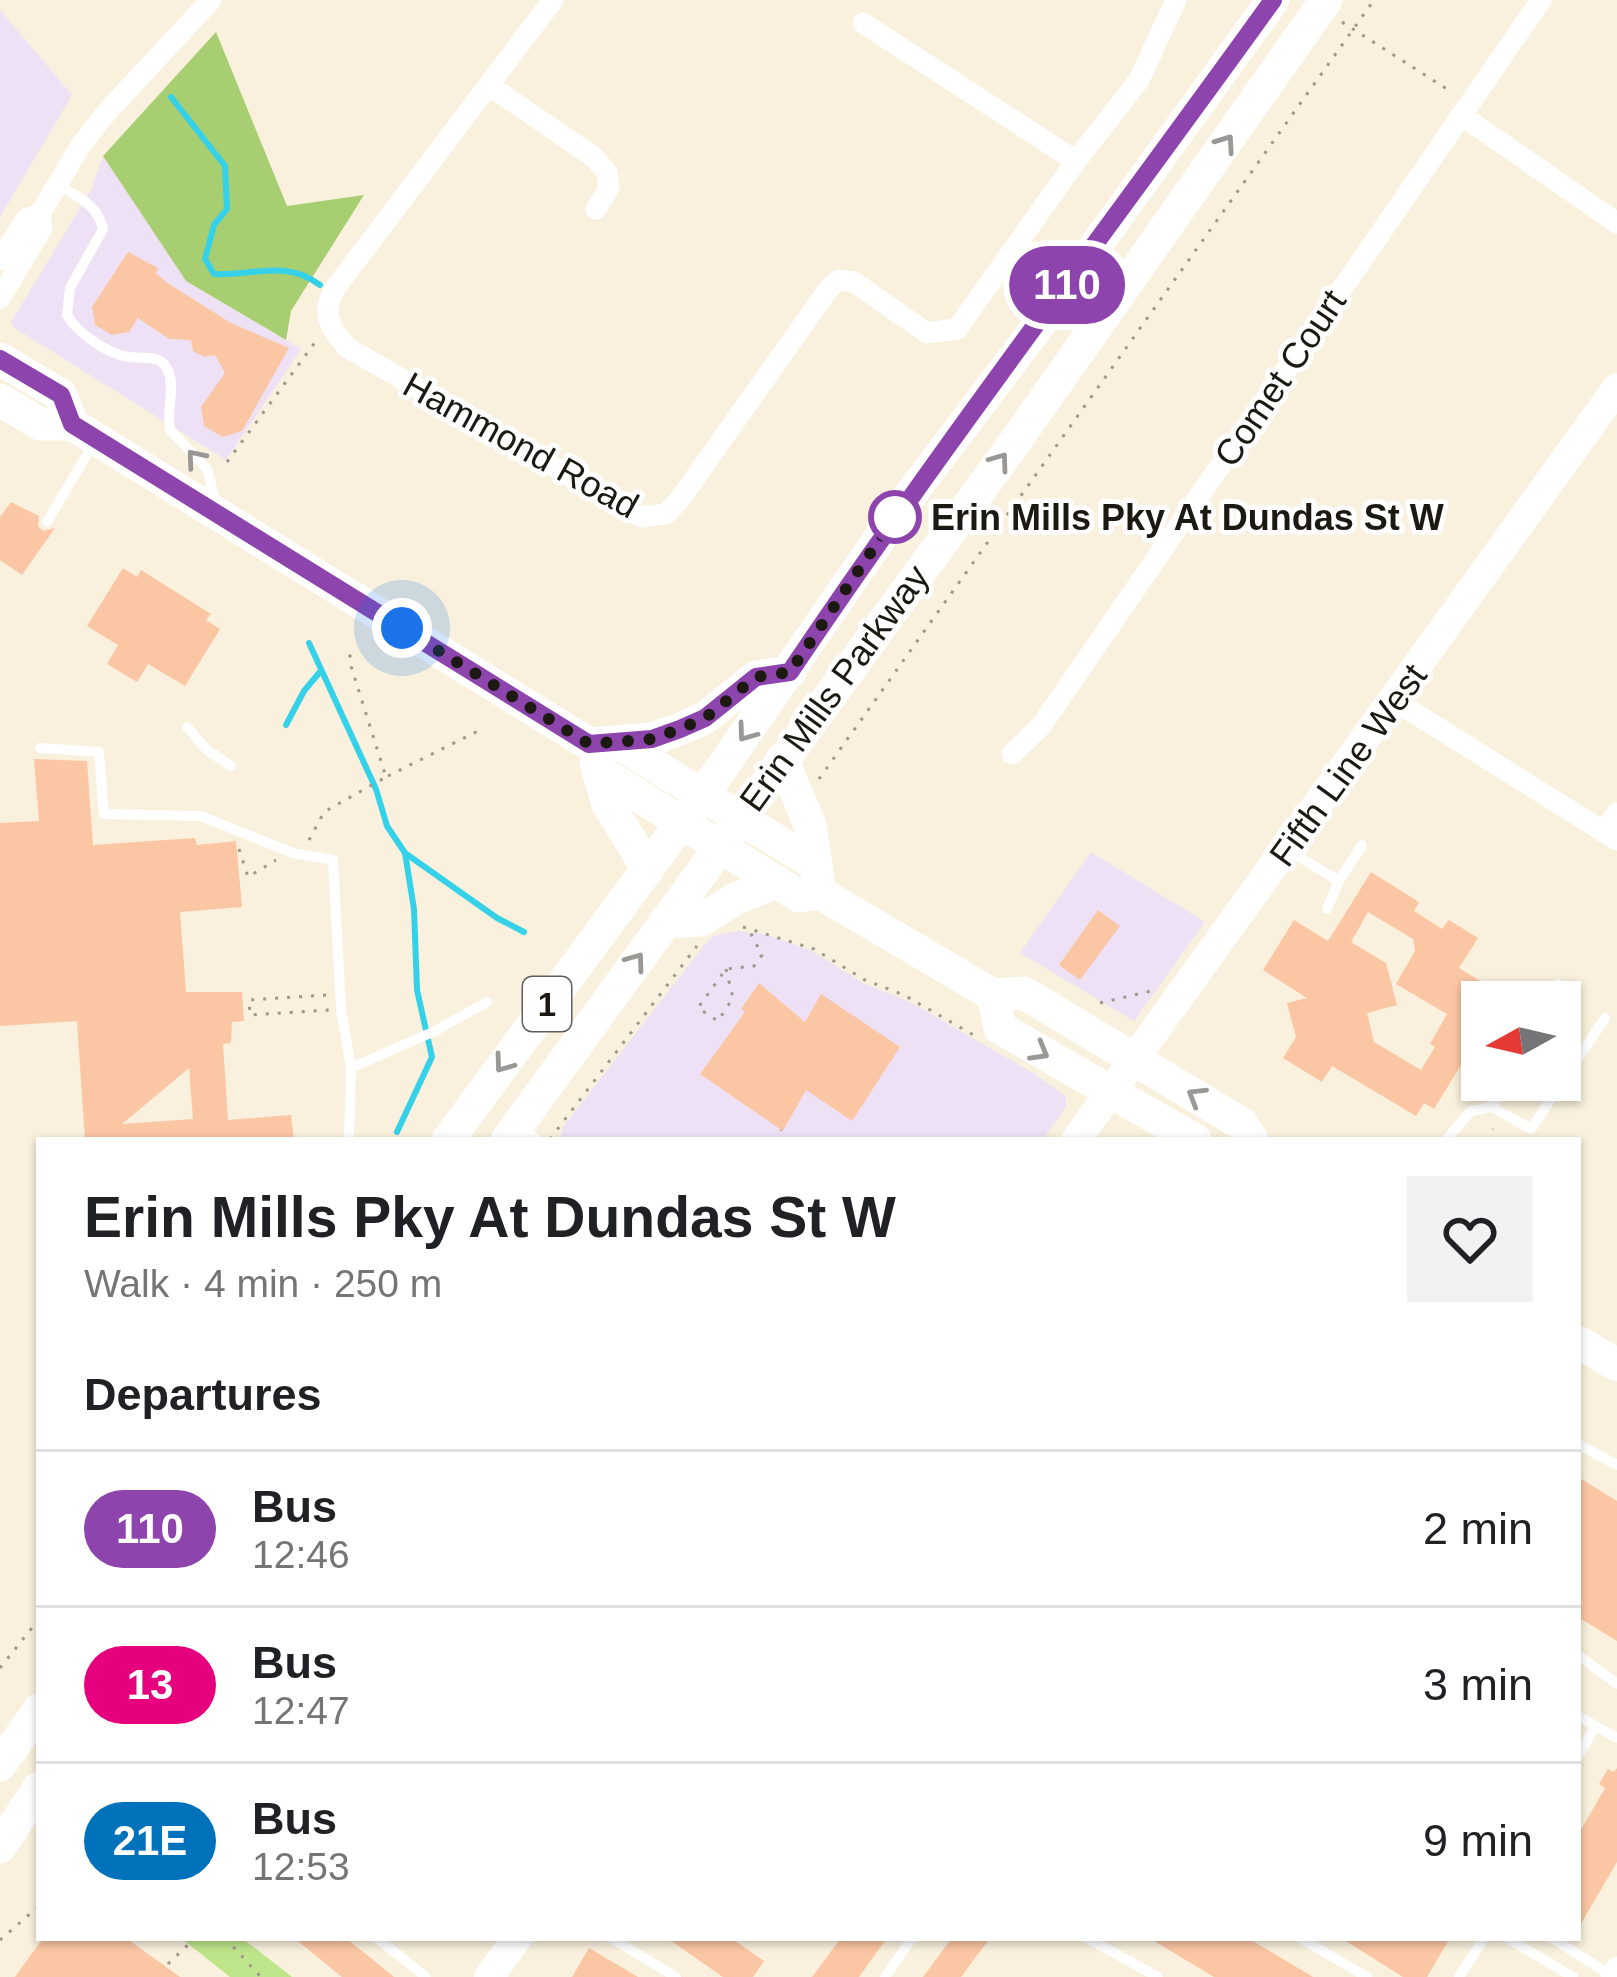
<!DOCTYPE html>
<meta charset="utf-8">
<style>
body{margin:0;font-family:Arial,sans-serif;background:#f2f2f2;color:#202124;height:100vh;display:flex;flex-direction:column;font-size:45px;white-space:nowrap}
*{box-sizing:border-box;margin:0}
p{font-size:39px;color:#757577}
.icon{flex:none;width:66px;height:66px;fill:none;stroke:currentColor;stroke-width:2;stroke-linecap:round;stroke-linejoin:round}
.map{position:relative;flex:1;overflow:hidden}
.sheet{position:absolute;left:36px;top:1137px;width:1545px;height:804px;display:flex;flex-direction:column;background:#fff;border-radius:0px;box-shadow:0 3px 9px #0004}
.sheet>*{flex:none}
.badge{padding:0 24px;border-radius:39px;font-size:42px;line-height:78px}
.needle{width:78px;rotate:262deg}
.buttons{position:absolute;left:1461px;top:981px;display:grid;gap:24px}
.buttons a{display:grid;place-items:center;width:120px;height:120px;border-radius:0px;background:#fff;box-shadow:0 3px 9px #0004;font-size:60px}
.you{position:absolute;width:60px;height:60px;margin:-30px;border:9px solid #fff;border-radius:50%;background:#1a73e8;box-shadow:0 0 0 18px #1a73e833}
.map>.badge{position:absolute;translate:-50% -50%;box-shadow:0 0 0 6px #fff}
h2{padding:0 48px;font-size:45px;line-height:108px}
.round{display:grid;place-items:center;flex:none;width:126px;height:126px;border-radius:0px;background:#f2f2f2}
.overview{display:flex;align-items:center;justify-content:space-between;height:204px;padding:0 48px}
h1{font-size:57px;font-weight:700;line-height:90px}
ul{padding:0;list-style:none}
li{display:flex;align-items:center;gap:36px;height:156px;padding:0 48px;border-top:3px solid #e0e0e0}
li div{flex:1}
li b{display:block;font-size:45px}
li em{font-style:normal}
li .badge{min-width:132px;font-weight:700;text-align:center}
.map>svg:first-child{display:block}
.commercial{fill:#efe1f5}
.green{fill:#bee58a}
.forest{fill:#a8ce72}
.lines{fill:none;stroke-linecap:round;stroke-linejoin:round}
.stream{stroke:#35d1e8;stroke-width:6}
.building{fill:#fbc6a4;fill-rule:evenodd}
.path{stroke:#9e988a;stroke-width:3;stroke-dasharray:3 9;stroke-linecap:butt}
.lane{stroke:#fff;stroke-width:10}
.street{stroke:#fff;stroke-width:21}
.secondary{stroke:#fff;stroke-width:30}
.primary{stroke:#fff;stroke-width:33}
.oneway{stroke:#999895}
.line-casing{stroke:#fff;stroke-width:27}
.line{stroke:#8e44ad;stroke-width:18}
.walk{stroke:#1c1913;stroke-width:12;stroke-dasharray:0 21.6}
.stop-dot{fill:#fff;stroke:#8e44ad;stroke-width:6}
.labels{text-anchor:middle;dominant-baseline:central;stroke-width:10;stroke-linejoin:round;paint-order:stroke}
.shield{fill:#fefefe;stroke:#605e5a;stroke-width:3}
.shield-label{font-size:33px;font-weight:bold;fill:#1c1913}
.street-label{font-size:36px;fill:#1c1913;stroke:#fefefe}
.stop-label{font-size:36px;font-weight:bold;fill:#1c1913;stroke:#fefefe;text-anchor:start}
</style>
<div class="map">
<svg width="1617" height="1977" viewBox="0 0 1617 1977">
<rect width="100%" height="100%" fill="#f9f0dd"/>
<g class="commercial">
<polygon points="0,10 72,95 0,217"/>
<polygon points="103,156 186,281 301,349 226,460 13,327 11,322 91,190"/>
<polygon points="1091,852 1205,922 1134,1021 1020,953"/>
<polygon points="738,931 764,934 812,951 863,983 912,1003 1033,1073 1066,1096 1066,1107 1042,1140 560,1140 563,1127 705,944 714,936"/>
</g>
<polygon class="green" points="181,1938 242,1938 292,1977 230,1977"/>
<polygon class="forest" points="216,32 287,206 364,195 291,311 286,340 186,281 103,156"/>
<g class="lines">
<g class="stream">
<path d="M171,97l54,69 2,43 -13,16 -9,34 9,15c40,2 72,-15 106,11"/>
<polyline points="309,643 376,789 387,826 405,853 497,918 524,932"/>
<polyline points="286,725 304,691 319,673"/>
<polyline points="397,1132 432,1057 417,990 414,909 405,853"/>
</g>
</g>
<g class="building">
<polygon points="128,252 158,268 156,273 166,282 231,323 289,348 242,431 223,437 204,426 201,407 225,373 215,355 204,357 193,351 191,340 169,339 138,318 129,332 112,335 95,325 92,307"/>
<polygon points="11,502 39,516 38,526 43,531 55,528 22,575 0,560 0,517"/>
<polygon points="123,568 137,577 141,570 211,614 206,620 220,629 185,686 148,664 137,682 107,664 118,645 87,626"/>
<path d="M34,759l53,2 6,84 102,-7 2,7 39,-4 6,66 -62,5 6,80h56l2,29 -12,1 -1,21 -8,1 5,76 63,-5 3,25h-209l-8,-119 -77,5v-203l39,-2zM189,1068l4,51 -71,5z"/>
<path d="M1371,872l48,30 -5,9 28,18 7,-9 29,18 -19,30 55,34h-32v29l-48,78 -10,-6 -8,13 -84,-50 -10,16 -39,-24 13,-21 -9,-34 20,-5 -44,-28 31,-50 34,21zM1368,912l45,27 2,12 -19,33 51,30 -17,30 5,3 -14,23 -47,-28 -7,-29 30,-8 -11,-42 -35,-21z"/>
<polygon points="1098,910 1120,926 1080,980 1059,965"/>
<polygon points="759,983 805,1022 821,994 900,1047 852,1121 806,1090 783,1131 700,1074 745,1012 741,1009"/>
<polygon points="1578,1477 1617,1501 1617,1641 1578,1617"/>
<polygon points="1617,1768 1617,1862 1578,1929 1578,1835 1605,1788 1599,1784 1608,1769 1614,1772"/>
<polygon points="43,1938 126,1938 180,1977 15,1977"/>
<polygon points="294,1938 346,1938 394,1977 342,1977"/>
<polygon points="667,1938 731,1938 764,1961 753,1977 723,1977"/>
<polygon points="841,1938 887,1938 859,1977 812,1977"/>
<polygon points="952,1938 990,1938 961,1977 923,1977"/>
<polygon points="1149,1938 1248,1938 1313,1977 1214,1977"/>
<polygon points="1341,1938 1450,1938 1427,1977 1403,1977"/>
<polygon points="589,1948 638,1977 572,1977"/>
</g>
<g class="lines">
<g class="path">
<polyline points="1342,22 1450,91"/>
<polyline points="227,462 316,341"/>
<polyline points="388,776 478,731"/>
<polyline points="819,779 1374,0"/>
<polyline points="309,840 324,812 386,777 350,663 350,651"/>
<polyline points="239,849 248,877 276,860"/>
<polyline points="743,927 814,949 865,980 904,995 977,1037"/>
<polyline points="726,969 733,998 718,1021 698,1008 726,969 754,966 762,955 749,930"/>
<polyline points="326,995 249,1000 250,1015 329,1010"/>
<polyline points="1100,1003 1151,991"/>
<polyline points="550,1139 697,946"/>
<polyline points="773,1140 781,1130"/>
<polyline points="1487,1140 1493,1129"/>
<polyline points="0,1668 39,1619"/>
<polyline points="225,1938 261,1977"/>
<polyline points="0,1940 39,1906"/>
<polyline points="168,1964 195,1938"/>
</g>
<g class="lane">
<path d="M57,185c21,11 41,20 46,44l-33,59 -3,27c9,17 42,40 62,42 16,2 33,-4 40,16 6,17 -3,38 1,57l37,39 9,34"/>
<polyline points="47,522 95,441"/>
<polyline points="187,727 207,750 231,766"/>
<polyline points="40,748 99,752 104,814 201,816 293,853 333,860 341,1010 351,1068 349,1140"/>
<polyline points="1289,851 1339,881 1362,845"/>
<polyline points="1327,909 1339,881"/>
<polyline points="1548,1002 1558,984"/>
<polyline points="351,1068 435,1031 487,1002"/>
<polyline points="1492,1107 1531,1129 1605,1018"/>
<polyline points="521,1126 537,1140"/>
<polyline points="1446,1140 1471,1111 1492,1107 1507,1080"/>
<polyline points="1578,1444 1617,1465"/>
<polyline points="1578,1655 1617,1684"/>
<polyline points="1578,1716 1617,1738"/>
<polyline points="1578,1756 1595,1727"/>
<polyline points="377,1938 426,1977"/>
<polyline points="611,1938 676,1977"/>
<polyline points="1087,1938 1158,1977"/>
<polyline points="1300,1938 1367,1977"/>
<polyline points="1507,1938 1573,1977"/>
<polyline points="1552,1938 1612,1976"/>
<polyline points="885,1977 912,1938"/>
<polyline points="1459,1977 1484,1938"/>
</g>
<g class="street">
<path d="M553,0l-217,287c-16,24 -7,42 12,61l293,169 25,-3 14,-15 150,-212 9,-7 15,2 73,51 30,-4 119,-168 63,-81 37,-80"/>
<polyline points="863,23 1076,161"/>
<polyline points="490,86 595,158 607,173 609,188 596,209"/>
<polyline points="1461,115 1617,223"/>
<polyline points="0,260 26,219 40,214 81,145 107,112 211,0"/>
<polyline points="0,298 42,228 40,214"/>
<polyline points="1395,701 1617,840"/>
<polyline points="1012,754 1041,726 1541,0"/>
<polyline points="1603,832 1617,813"/>
<polyline points="1611,1977 1617,1967"/>
</g>
<g class="secondary">
<polyline points="1076,1140 1617,388"/>
<polyline points="489,1977 517,1938"/>
</g>
<g class="primary">
<polyline points="0,359 61,395 72,424"/>
<polyline points="0,400 40,424 72,424 589,744 652,739 680,729 705,718 756,677 790,672"/>
<polyline points="618,743 816,865 820,893"/>
<polyline points="782,759 810,825 816,865"/>
<polyline points="596,763 608,804 648,869"/>
<polyline points="599,771 799,896 820,893 993,995 1024,993 1242,1124 1252,1140"/>
<polyline points="665,922 701,920 735,899 777,882"/>
<polyline points="993,995 1000,1028 1195,1140"/>
<polyline points="448,1140 721,769 902,506 1032,334 1273,0"/>
<polyline points="507,1140 1012,446 1326,0"/>
<polyline points="1578,1342 1617,1365"/>
<polyline points="0,1765 39,1710"/>
<polyline points="0,1847 39,1788"/>
</g>
</g>
<defs><path id="oneway-chevron" d="M-2-3.5L2.5 0L-2 3.5" fill="none" stroke-width="1.6" stroke-linecap="round" stroke-linejoin="round" transform="scale(3)"/></defs>
<g class="oneway">
<use href="#oneway-chevron" transform="translate(1226 143) rotate(-55)"/>
<use href="#oneway-chevron" transform="translate(195 458) rotate(-130)"/>
<use href="#oneway-chevron" transform="translate(1000 461) rotate(-54)"/>
<use href="#oneway-chevron" transform="translate(746 733) rotate(126)"/>
<use href="#oneway-chevron" transform="translate(636 961) rotate(-54)"/>
<use href="#oneway-chevron" transform="translate(1040 1052) rotate(30)"/>
<use href="#oneway-chevron" transform="translate(503 1064) rotate(126)"/>
<use href="#oneway-chevron" transform="translate(1196 1096) rotate(-149)"/>
</g>
<g class="lines">
<g class="line-casing">
<path id="line" d="M0,359l61,36 11,29 517,320 63,-5 28,-10 25,-11 51,-41 34,-5c154,-229 322,-448 483,-672"/>
</g>
<use href="#line" class="line"/>
<polyline class="walk" points="402,628 589,744 652,739 680,729 705,718 756,677 790,672 902,506 895,517"/>
</g>
<circle class="stop-dot" cx="895" cy="517" r="24"/>
<g class="labels">
<rect class="shield" x="523" y="977" width="48" height="54" rx="9"/>
<g class="shield-label">
<text x="547" y="1004">1</text>
</g>
<g class="street-label">
<text transform="translate(1280 378) rotate(-56)">Comet Court</text>
<text transform="translate(521 445) rotate(29)">Hammond Road</text>
<text transform="translate(834 688) rotate(-54)">Erin Mills Parkway</text>
<text transform="translate(1348 765) rotate(-54)">Fifth Line West</text>
</g>
<g class="stop-label">
<text x="931" y="517">Erin Mills Pky At Dundas St W</text>
</g>
</g>
</svg>
<div class="buttons">
<a><svg class="needle" viewBox="-14 -14 28 28"><path d="M0-13l5 13h-10z" fill="#e53935"/><path d="M0 13l5-13h-10z" fill="#757577"/></svg></a>
</div>
<div class="you" style="left:402px;top:628px"></div>
<b class="badge" style="left:1067px;top:285px;background:#8e44ad;color:#fff">110</b>
<section class="sheet">
<div class="overview"><div><h1>Erin Mills Pky At Dundas St W</h1><p>Walk · 4 min · 250 m</p></div><a class="round"><svg class="icon" aria-label="heart" viewBox="0 0 24 24"><path d="M12 20l-8-8c-3-5 5-10 8-4 3-6 11-1 8 4z"/></svg></a></div>
<h2>Departures</h2>
<ul>
<li><span class="badge" style="background:#8e44ad;color:#fff">110</span><div><b>Bus</b><p>12:46</p></div><em>2 min</em></li>
<li><span class="badge" style="background:#e6007e;color:#fff">13</span><div><b>Bus</b><p>12:47</p></div><em>3 min</em></li>
<li><span class="badge" style="background:#0072bc;color:#fff">21E</span><div><b>Bus</b><p>12:53</p></div><em>9 min</em></li>
</ul>
</section>
</div>
